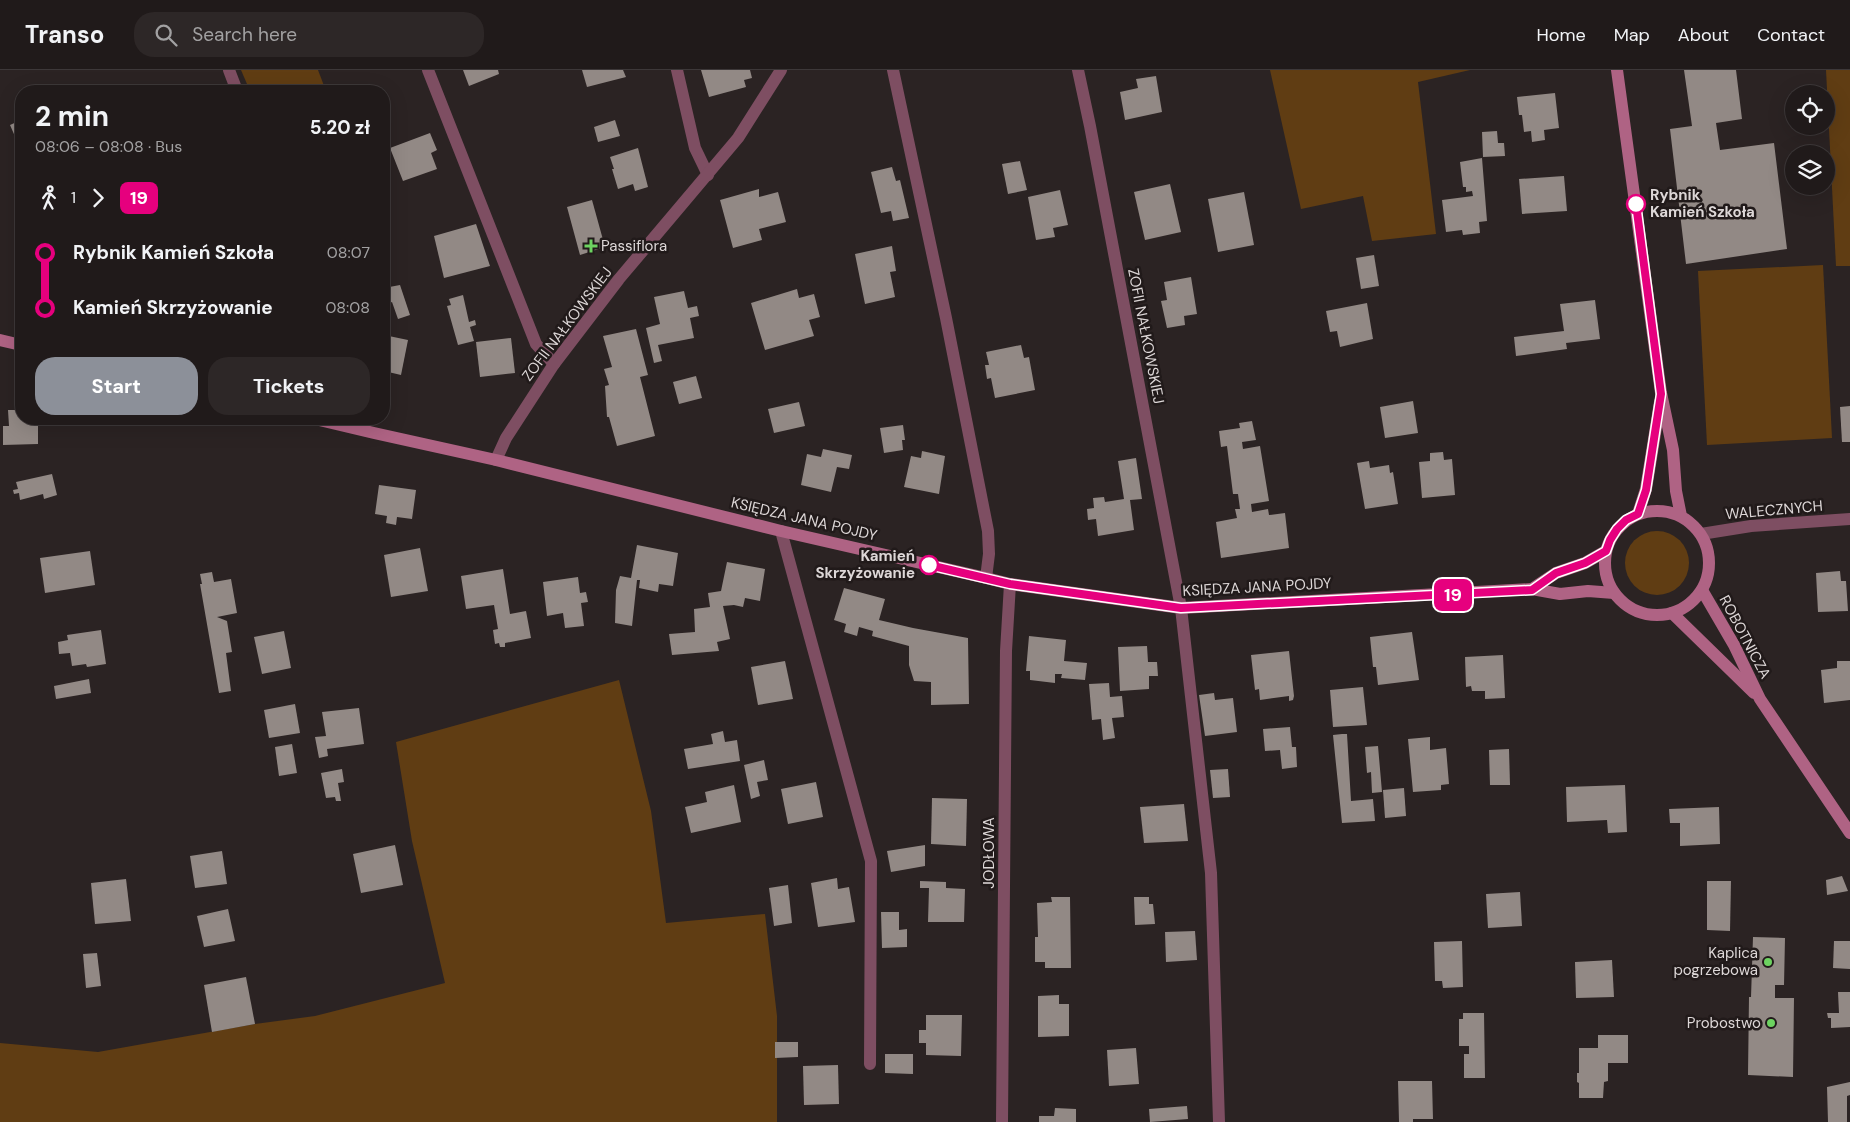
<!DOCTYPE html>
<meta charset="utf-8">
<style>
body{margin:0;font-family:"DM Sans",sans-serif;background:#2d2727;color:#f1f3f6;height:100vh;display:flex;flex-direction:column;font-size:19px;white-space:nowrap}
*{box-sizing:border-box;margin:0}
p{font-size:16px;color:#a2a1a2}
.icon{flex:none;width:28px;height:28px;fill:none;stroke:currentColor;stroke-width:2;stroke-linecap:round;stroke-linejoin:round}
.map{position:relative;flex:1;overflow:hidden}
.panel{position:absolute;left:15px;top:15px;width:375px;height:340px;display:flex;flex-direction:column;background:#201a1a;border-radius:20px;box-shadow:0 5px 20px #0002,0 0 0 1px #3d3839}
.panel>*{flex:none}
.badge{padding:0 10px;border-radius:8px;font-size:18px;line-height:32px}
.controls{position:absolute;left:1785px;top:15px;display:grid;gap:10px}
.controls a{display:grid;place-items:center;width:50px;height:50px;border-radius:50%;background:#201a1a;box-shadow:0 5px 20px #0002,0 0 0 1px #3d3839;font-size:25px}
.map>.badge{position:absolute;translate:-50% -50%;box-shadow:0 0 0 2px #fff}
.legs{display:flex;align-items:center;gap:8px;height:55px;padding:0 20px;font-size:16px}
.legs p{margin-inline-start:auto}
.headline{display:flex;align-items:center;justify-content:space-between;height:85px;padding:0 20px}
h1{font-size:28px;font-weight:700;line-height:38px}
.primary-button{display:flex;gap:10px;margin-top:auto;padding:10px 20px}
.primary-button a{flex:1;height:58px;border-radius:20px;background:#8c9099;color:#fff;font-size:20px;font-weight:700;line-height:58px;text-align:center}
.primary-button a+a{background:#2d2727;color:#f1f3f6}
ul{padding:0 20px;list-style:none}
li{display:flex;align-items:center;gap:18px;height:55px;font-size:19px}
li i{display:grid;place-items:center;width:8px;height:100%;margin:0 6px;background:currentColor}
li i::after{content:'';width:12px;height:12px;margin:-6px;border:4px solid;border-radius:50%;background:#201a1a}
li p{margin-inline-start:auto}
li:first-child i{background:linear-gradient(#0000 50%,currentColor 0)}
li:last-child i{background:linear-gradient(currentColor 50%,#0000 0)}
header{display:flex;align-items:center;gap:30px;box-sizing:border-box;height:70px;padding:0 25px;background:#201a1a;border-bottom:1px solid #3d3839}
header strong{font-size:24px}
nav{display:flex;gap:28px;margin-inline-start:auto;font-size:18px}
.search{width:350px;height:45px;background:#2d2727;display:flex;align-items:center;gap:12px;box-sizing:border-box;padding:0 18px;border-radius:20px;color:#a2a1a2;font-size:19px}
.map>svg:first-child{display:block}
.green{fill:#603d13}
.building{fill:#928985}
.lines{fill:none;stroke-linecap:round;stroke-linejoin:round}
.street{stroke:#7e4e62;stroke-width:12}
.secondary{stroke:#af6384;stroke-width:12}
.line-1-casing{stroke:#fff;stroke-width:11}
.line-1{stroke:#e6007e;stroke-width:8}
.stop-1-dot{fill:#fff;stroke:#e6007e;stroke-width:2.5}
.poi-dot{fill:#6dd361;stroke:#211a1a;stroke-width:2}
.labels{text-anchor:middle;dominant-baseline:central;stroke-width:5;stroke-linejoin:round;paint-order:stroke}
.stop-label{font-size:15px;font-weight:bold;fill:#ddd7d7;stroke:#211a1a;text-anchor:start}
.poi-label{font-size:15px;fill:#ddd7d7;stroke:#211a1a;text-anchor:end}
.street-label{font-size:15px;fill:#ddd7d7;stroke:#211a1a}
</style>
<header>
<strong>Transo</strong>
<div class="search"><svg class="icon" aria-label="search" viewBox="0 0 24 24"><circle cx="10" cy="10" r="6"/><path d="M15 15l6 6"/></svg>Search here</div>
<nav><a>Home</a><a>Map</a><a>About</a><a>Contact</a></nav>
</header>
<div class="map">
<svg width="1850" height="1052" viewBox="0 0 1850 1052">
<rect width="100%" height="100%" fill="#2b2323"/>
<g class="green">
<polygon points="241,0 318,0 326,21 250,21"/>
<polygon points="1270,0 1470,0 1418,12 1436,164 1372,171 1363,126 1301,139"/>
<polygon points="1826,0 1850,0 1850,196 1836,196"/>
<polygon points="1823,195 1832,368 1707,375 1698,201"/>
<circle cx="1657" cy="493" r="32"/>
<polygon points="619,610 651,741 666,853 765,844 777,946 777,1052 0,1052 0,973 98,982 255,954 315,946 445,913 412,771 396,672"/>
</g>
<g class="building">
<polygon points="463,0 498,0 499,4 469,16"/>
<polygon points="582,0 623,0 626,7 587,17"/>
<polygon points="701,0 750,0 752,8 744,10 746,17 709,27"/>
<polygon points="1684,0 1736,0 1742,49 1716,53 1720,80 1774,73 1787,179 1686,194 1670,59 1692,56"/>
<polygon points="1156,6 1162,42 1125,50 1120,22 1138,18 1136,9"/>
<polygon points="1555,23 1559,58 1544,60 1545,70 1532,72 1531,61 1524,62 1522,45 1519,45 1517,27"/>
<polygon points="21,50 21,80 10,55"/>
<polygon points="615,50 620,66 598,72 594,57"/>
<polygon points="1497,61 1498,73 1504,73 1505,86 1483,87 1482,62"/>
<polygon points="430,63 437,80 431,83 437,99 403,111 390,78"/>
<polygon points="638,78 648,117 635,121 633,114 618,119 612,99 614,99 610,87"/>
<polygon points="1482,88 1487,151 1479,152 1480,163 1463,165 1462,160 1446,162 1442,130 1473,126 1472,121 1466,122 1466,117 1463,117 1460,92"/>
<polygon points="1020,91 1027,120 1008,124 1002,94"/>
<polygon points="892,97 896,111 900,110 909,148 893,151 891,141 881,143 871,102"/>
<polygon points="1564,106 1567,141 1522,144 1519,109"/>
<polygon points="1170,114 1181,162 1145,170 1134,122"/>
<polygon points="759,119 759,127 778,122 786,152 759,159 762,170 733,178 720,130"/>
<polygon points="1060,120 1068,155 1053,158 1055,167 1036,170 1028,127"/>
<polygon points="1244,122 1254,175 1218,182 1208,129"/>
<polygon points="592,130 605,177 580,185 567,137"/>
<polygon points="476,154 490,196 444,208 434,166"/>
<polygon points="892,176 896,201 890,202 895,227 865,234 855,184"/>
<polygon points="1374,185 1379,216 1361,219 1356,188"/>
<polygon points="1191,207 1197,244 1184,246 1185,255 1167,258 1161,231 1167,230 1164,212"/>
<polygon points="400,215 410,245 398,249 392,232 384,235 384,218"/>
<polygon points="797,219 799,228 814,224 820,247 809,250 814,266 765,280 751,233"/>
<polygon points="684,221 688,238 697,236 699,246 690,248 694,268 658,275 662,291 654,293 646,258 660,254 654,227"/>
<polygon points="463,225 469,252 475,250 476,255 470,257 474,271 458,275 447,236 451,235 449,229"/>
<polygon points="1595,230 1600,269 1566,273 1567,279 1516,286 1514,267 1564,261 1560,234"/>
<polygon points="1367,233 1373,269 1340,277 1337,261 1330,262 1326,241"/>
<polygon points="636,259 648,305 640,307 655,366 617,376 609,347 607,347 605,316 609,315 604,299 612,297 603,266"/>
<polygon points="384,265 408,270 401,305 384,301"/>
<polygon points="511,268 515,303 480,307 476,272"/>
<polygon points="1021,275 1024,288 1029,287 1035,320 995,328 991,308 987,309 985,295 989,295 986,282"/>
<polygon points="696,306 702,328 679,334 673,312"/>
<polygon points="1413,331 1418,363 1385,368 1380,337"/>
<polygon points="799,332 805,356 774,363 768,339"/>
<polygon points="1850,336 1850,372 1842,372 1840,337"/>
<polygon points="8,340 21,340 21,349 38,349 38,374 3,375 3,356 9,356"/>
<polygon points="1252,351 1256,370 1242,372 1243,379 1260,376 1269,431 1251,434 1252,442 1268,439 1269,445 1285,443 1289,478 1221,488 1216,452 1237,448 1235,439 1240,439 1238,424 1233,424 1227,376 1221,377 1219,361 1240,358 1239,353"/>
<polygon points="903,355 905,370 902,370 903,380 884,383 880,358"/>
<polygon points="823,379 852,385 849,399 837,397 831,422 801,415 807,384 821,387"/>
<polygon points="922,381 945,386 939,424 904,417 911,386 921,388"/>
<polygon points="1443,382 1444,390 1452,389 1455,425 1422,428 1419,392 1430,391 1430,383"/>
<polygon points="1136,388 1142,429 1130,430 1134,460 1098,466 1096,449 1088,450 1087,439 1094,438 1093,428 1104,427 1105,432 1124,429 1118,391"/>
<polygon points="1369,391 1370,398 1389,395 1390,403 1393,402 1398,434 1365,439 1357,393"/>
<polygon points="52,404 57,425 44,429 43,424 20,430 19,423 14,424 13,420 18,419 16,412"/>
<polygon points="379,415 416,420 412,449 397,447 396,455 386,453 387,446 375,444"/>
<polygon points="637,475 678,483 673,516 659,514 658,522 639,518 640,510 637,510 632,556 615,553 616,520 620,506 631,508"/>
<polygon points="420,478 428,521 391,527 384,485"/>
<polygon points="90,481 95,515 45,523 40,488"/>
<polygon points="727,492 765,499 760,531 745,528 743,537 734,535 723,536 730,569 717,572 719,581 672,585 669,564 695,562 694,539 710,537 708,523 721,521"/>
<polygon points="503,499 510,544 526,541 531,568 505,573 505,577 500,577 499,573 495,574 493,560 498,559 494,535 466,539 461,506"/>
<polygon points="1840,501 1841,511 1846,511 1848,541 1818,542 1816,503"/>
<polygon points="212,502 214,512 231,509 237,543 217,547 227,551 232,582 226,583 231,621 219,623 200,514 202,514 200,504"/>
<polygon points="578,507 580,523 586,522 588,532 581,533 584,556 565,558 563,543 547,546 543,512"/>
<polygon points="844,518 885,529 879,550 913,558 968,568 969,634 931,635 931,612 914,611 909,595 909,576 872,566 873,561 859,557 857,566 844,562 846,554 834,550"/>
<polygon points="101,560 106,594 87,597 86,594 72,596 70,583 59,584 58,572 68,570 67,565"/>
<polygon points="284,561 291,598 262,604 254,567"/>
<polygon points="1412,562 1419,610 1378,615 1376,597 1373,597 1370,567"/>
<polygon points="1029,566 1066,570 1064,591 1087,593 1085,610 1061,608 1062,604 1055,604 1055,613 1030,610 1030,601 1026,601"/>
<polygon points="1147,576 1148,592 1157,592 1158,606 1149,606 1149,619 1120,621 1118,577"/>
<polygon points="1289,581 1294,626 1293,630 1289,631 1289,626 1260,630 1259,619 1255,620 1251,585"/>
<polygon points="1503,585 1505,628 1485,629 1485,621 1472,621 1471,616 1466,617 1465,587"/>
<polygon points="785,591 793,629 758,635 751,597"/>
<polygon points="1837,591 1850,591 1850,630 1824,633 1821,600 1837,598"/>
<polygon points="89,609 91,623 56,629 54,616"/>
<polygon points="1109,613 1110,627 1122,626 1124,647 1112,648 1115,668 1103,670 1101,649 1092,650 1089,614"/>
<polygon points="1363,617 1367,655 1333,657 1330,620"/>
<polygon points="1214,623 1215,630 1233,628 1237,662 1205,666 1199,625"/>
<polygon points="295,634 300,663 269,668 264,640"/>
<polygon points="359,638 364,674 327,679 328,686 319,688 315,667 326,666 322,642"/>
<polygon points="1290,657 1292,677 1296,677 1297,697 1282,699 1280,680 1265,681 1263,659"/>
<polygon points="723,661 725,672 737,670 740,691 688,699 684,679 713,674 711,664"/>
<polygon points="1342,664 1347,664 1351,731 1373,729 1375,751 1342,753 1333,665"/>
<polygon points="1430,667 1430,680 1446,678 1449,714 1441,715 1441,720 1413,722 1408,669"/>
<polygon points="292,674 297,703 279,706 275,677"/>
<polygon points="1378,676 1382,722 1372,723 1371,702 1367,703 1365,677"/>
<polygon points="1509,679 1510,715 1490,715 1489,680"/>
<polygon points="764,690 768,710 757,712 760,726 751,729 744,695"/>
<polygon points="342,699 344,712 338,713 341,731 336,731 335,727 326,728 321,703"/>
<polygon points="1228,699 1230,727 1213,728 1210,700"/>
<polygon points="816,712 823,747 788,754 781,719"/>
<polygon points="734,715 741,752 691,763 685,737 707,732 705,722"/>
<polygon points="1625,715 1627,762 1608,763 1607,750 1567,752 1566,717"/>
<polygon points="1404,718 1406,746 1385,748 1383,720"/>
<polygon points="932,728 967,729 966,776 931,774"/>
<polygon points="1184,734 1188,771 1144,773 1140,737"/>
<polygon points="1719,737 1720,774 1680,776 1680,753 1670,753 1669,739"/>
<polygon points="395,775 403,815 361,823 353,784"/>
<polygon points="925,775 925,796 891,802 887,781"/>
<polygon points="222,781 227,814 195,818 190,786"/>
<polygon points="1842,806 1848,821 1827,825 1826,810"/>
<polygon points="837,808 838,819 849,817 855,852 818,857 811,813"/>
<polygon points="126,809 131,851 95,854 91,813"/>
<polygon points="920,811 946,812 946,818 965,819 964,852 928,852 929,818 920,818"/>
<polygon points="1707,811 1731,811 1730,861 1707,860"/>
<polygon points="788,815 792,853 774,856 769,818"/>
<polygon points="1520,822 1522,856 1488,858 1486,824"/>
<polygon points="1051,827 1070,827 1071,898 1045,898 1045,892 1035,892 1035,867 1038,867 1037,833 1052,832"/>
<polygon points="1134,827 1149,827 1149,834 1153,834 1155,854 1135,855"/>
<polygon points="228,839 235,871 204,877 197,846"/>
<polygon points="881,842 899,842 899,860 907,859 907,877 882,878"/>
<polygon points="1195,861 1197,890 1166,892 1165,862"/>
<polygon points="1753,867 1785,868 1784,915 1775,915 1775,928 1794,928 1793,1007 1748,1005 1749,927 1751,927"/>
<polygon points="1462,871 1463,917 1443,918 1442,911 1435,911 1434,872"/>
<polygon points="1834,871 1850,871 1850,899 1833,898"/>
<polygon points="97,883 101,916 86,918 83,884"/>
<polygon points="1612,890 1614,927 1576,928 1575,892"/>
<polygon points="246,907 255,954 212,962 204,915"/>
<polygon points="1838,922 1850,922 1850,957 1831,958 1831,948 1828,948 1827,943 1839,943"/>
<polygon points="1059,925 1059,934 1069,934 1069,966 1038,967 1038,926"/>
<polygon points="1463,943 1484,943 1485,1008 1464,1008 1464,984 1469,984 1469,976 1459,976 1459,949 1463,949"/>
<polygon points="926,945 962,945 961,986 926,985 926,973 919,973 919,960 926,960"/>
<polygon points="1598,965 1628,965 1628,993 1608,993 1608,1011 1604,1012 1603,1028 1579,1028 1579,1013 1577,1012 1577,1003 1579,1003 1579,978 1598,978"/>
<polygon points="775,972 798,972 798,987 775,988"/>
<polygon points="1136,978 1139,1014 1109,1016 1107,980"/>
<polygon points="885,984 913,984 913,1004 885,1003"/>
<polygon points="838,995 839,1034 804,1035 803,996"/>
<polygon points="1398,1011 1432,1011 1433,1049 1413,1049 1413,1052 1399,1052"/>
<polygon points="1850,1012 1850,1025 1847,1026 1847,1052 1828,1052 1827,1017"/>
<polygon points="1187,1036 1188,1049 1150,1052 1149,1039"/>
<polygon points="1055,1038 1076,1039 1076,1052 1039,1052 1039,1046 1054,1046"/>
</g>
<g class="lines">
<g class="street">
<polyline points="229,0 237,21"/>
<polyline points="428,0 536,274 554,294"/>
<polyline points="677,0 695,78 708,105"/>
<polyline points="893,0 946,248 988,461 989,484 986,508"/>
<polyline points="1078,0 1090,56 1181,538 1211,803 1219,1052"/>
<polyline points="496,390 506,368 554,294 619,209 738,68 781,0"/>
<polyline points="781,461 871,791 870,994"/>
<polyline points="1701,464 1751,456 1850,449"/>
<polyline points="1002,1052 1006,581 1010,514"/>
</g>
<g class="secondary">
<polyline points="1617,0 1661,323 1673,380 1676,421 1681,446"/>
<polyline points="0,270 21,275"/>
<polyline points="315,349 374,363 496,390 781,461 986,508 1010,514 1181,538 1532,519 1560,524 1588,521 1614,523"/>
<circle cx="1657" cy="493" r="52"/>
<polyline points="1638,444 1646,419 1660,332"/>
<polyline points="1532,519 1556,503 1585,493 1606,481"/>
<polyline points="1702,520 1734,575 1760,629 1850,763"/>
<polyline points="1672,543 1754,623"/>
</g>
</g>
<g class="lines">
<g class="line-1-casing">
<polyline id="line-1" points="929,495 1010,514 1181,538 1532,520 1556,503 1585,493 1606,481 1610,470 1617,459 1626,450 1638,444 1646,420 1661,324 1636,134"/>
</g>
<use href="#line-1" class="line-1"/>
</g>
<g class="stop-1-dot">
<circle cx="1636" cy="134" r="9"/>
<circle cx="929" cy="495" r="9"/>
</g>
<g class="poi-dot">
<path d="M588.5 168.5h5v5h5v5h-5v5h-5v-5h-5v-5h5z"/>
<circle cx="1768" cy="892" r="5"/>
<circle cx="1771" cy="953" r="5"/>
</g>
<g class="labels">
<g class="stop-label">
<text x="1650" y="125">Rybnik<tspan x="1650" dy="17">Kamień Szkoła</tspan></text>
<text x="915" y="486" text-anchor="end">Kamień<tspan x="915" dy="17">Skrzyżowanie</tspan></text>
</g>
<g class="poi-label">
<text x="601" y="176" text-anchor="start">Passiflora</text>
<text x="1758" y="883">Kaplica<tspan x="1758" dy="17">pogrzebowa</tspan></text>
<text x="1761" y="953">Probostwo</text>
</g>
<g class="street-label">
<text transform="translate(567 254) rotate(-53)">ZOFII NAŁKOWSKIEJ</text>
<text transform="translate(1146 266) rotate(79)">ZOFII NAŁKOWSKIEJ</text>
<text transform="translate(1774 440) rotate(-5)">WALECZNYCH</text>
<text transform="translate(804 449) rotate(13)">KSIĘDZA JANA POJDY</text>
<text transform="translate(1257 517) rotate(-3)">KSIĘDZA JANA POJDY</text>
<text transform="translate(1745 567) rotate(62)">ROBOTNICZA</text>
<text transform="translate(989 783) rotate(-90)">JODŁOWA</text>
</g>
</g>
</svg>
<div class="controls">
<a><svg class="icon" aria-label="locate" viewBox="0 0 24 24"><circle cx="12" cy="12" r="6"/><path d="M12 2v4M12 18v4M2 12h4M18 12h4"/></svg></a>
<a><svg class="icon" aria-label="layers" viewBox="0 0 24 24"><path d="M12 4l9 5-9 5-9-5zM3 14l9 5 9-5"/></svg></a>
</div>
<b class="badge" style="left:1453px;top:525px;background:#e6007e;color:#fff">19</b>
<section class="panel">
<div class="headline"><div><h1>2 min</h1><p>08:06 – 08:08 · Bus</p></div><b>5.20 zł</b></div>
<div class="legs"><svg class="icon" aria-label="walk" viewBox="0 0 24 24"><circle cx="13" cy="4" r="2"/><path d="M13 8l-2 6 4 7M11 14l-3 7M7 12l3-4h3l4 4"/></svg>1<svg class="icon" aria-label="forward" viewBox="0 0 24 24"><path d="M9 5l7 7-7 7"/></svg><b class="badge" style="background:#e6007e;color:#fff">19</b></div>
<ul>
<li><i style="color:#e6007e"></i><b>Rybnik Kamień Szkoła</b><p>08:07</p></li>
<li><i style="color:#e6007e"></i><b>Kamień Skrzyżowanie</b><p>08:08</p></li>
</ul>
<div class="primary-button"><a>Start</a><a>Tickets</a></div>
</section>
</div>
